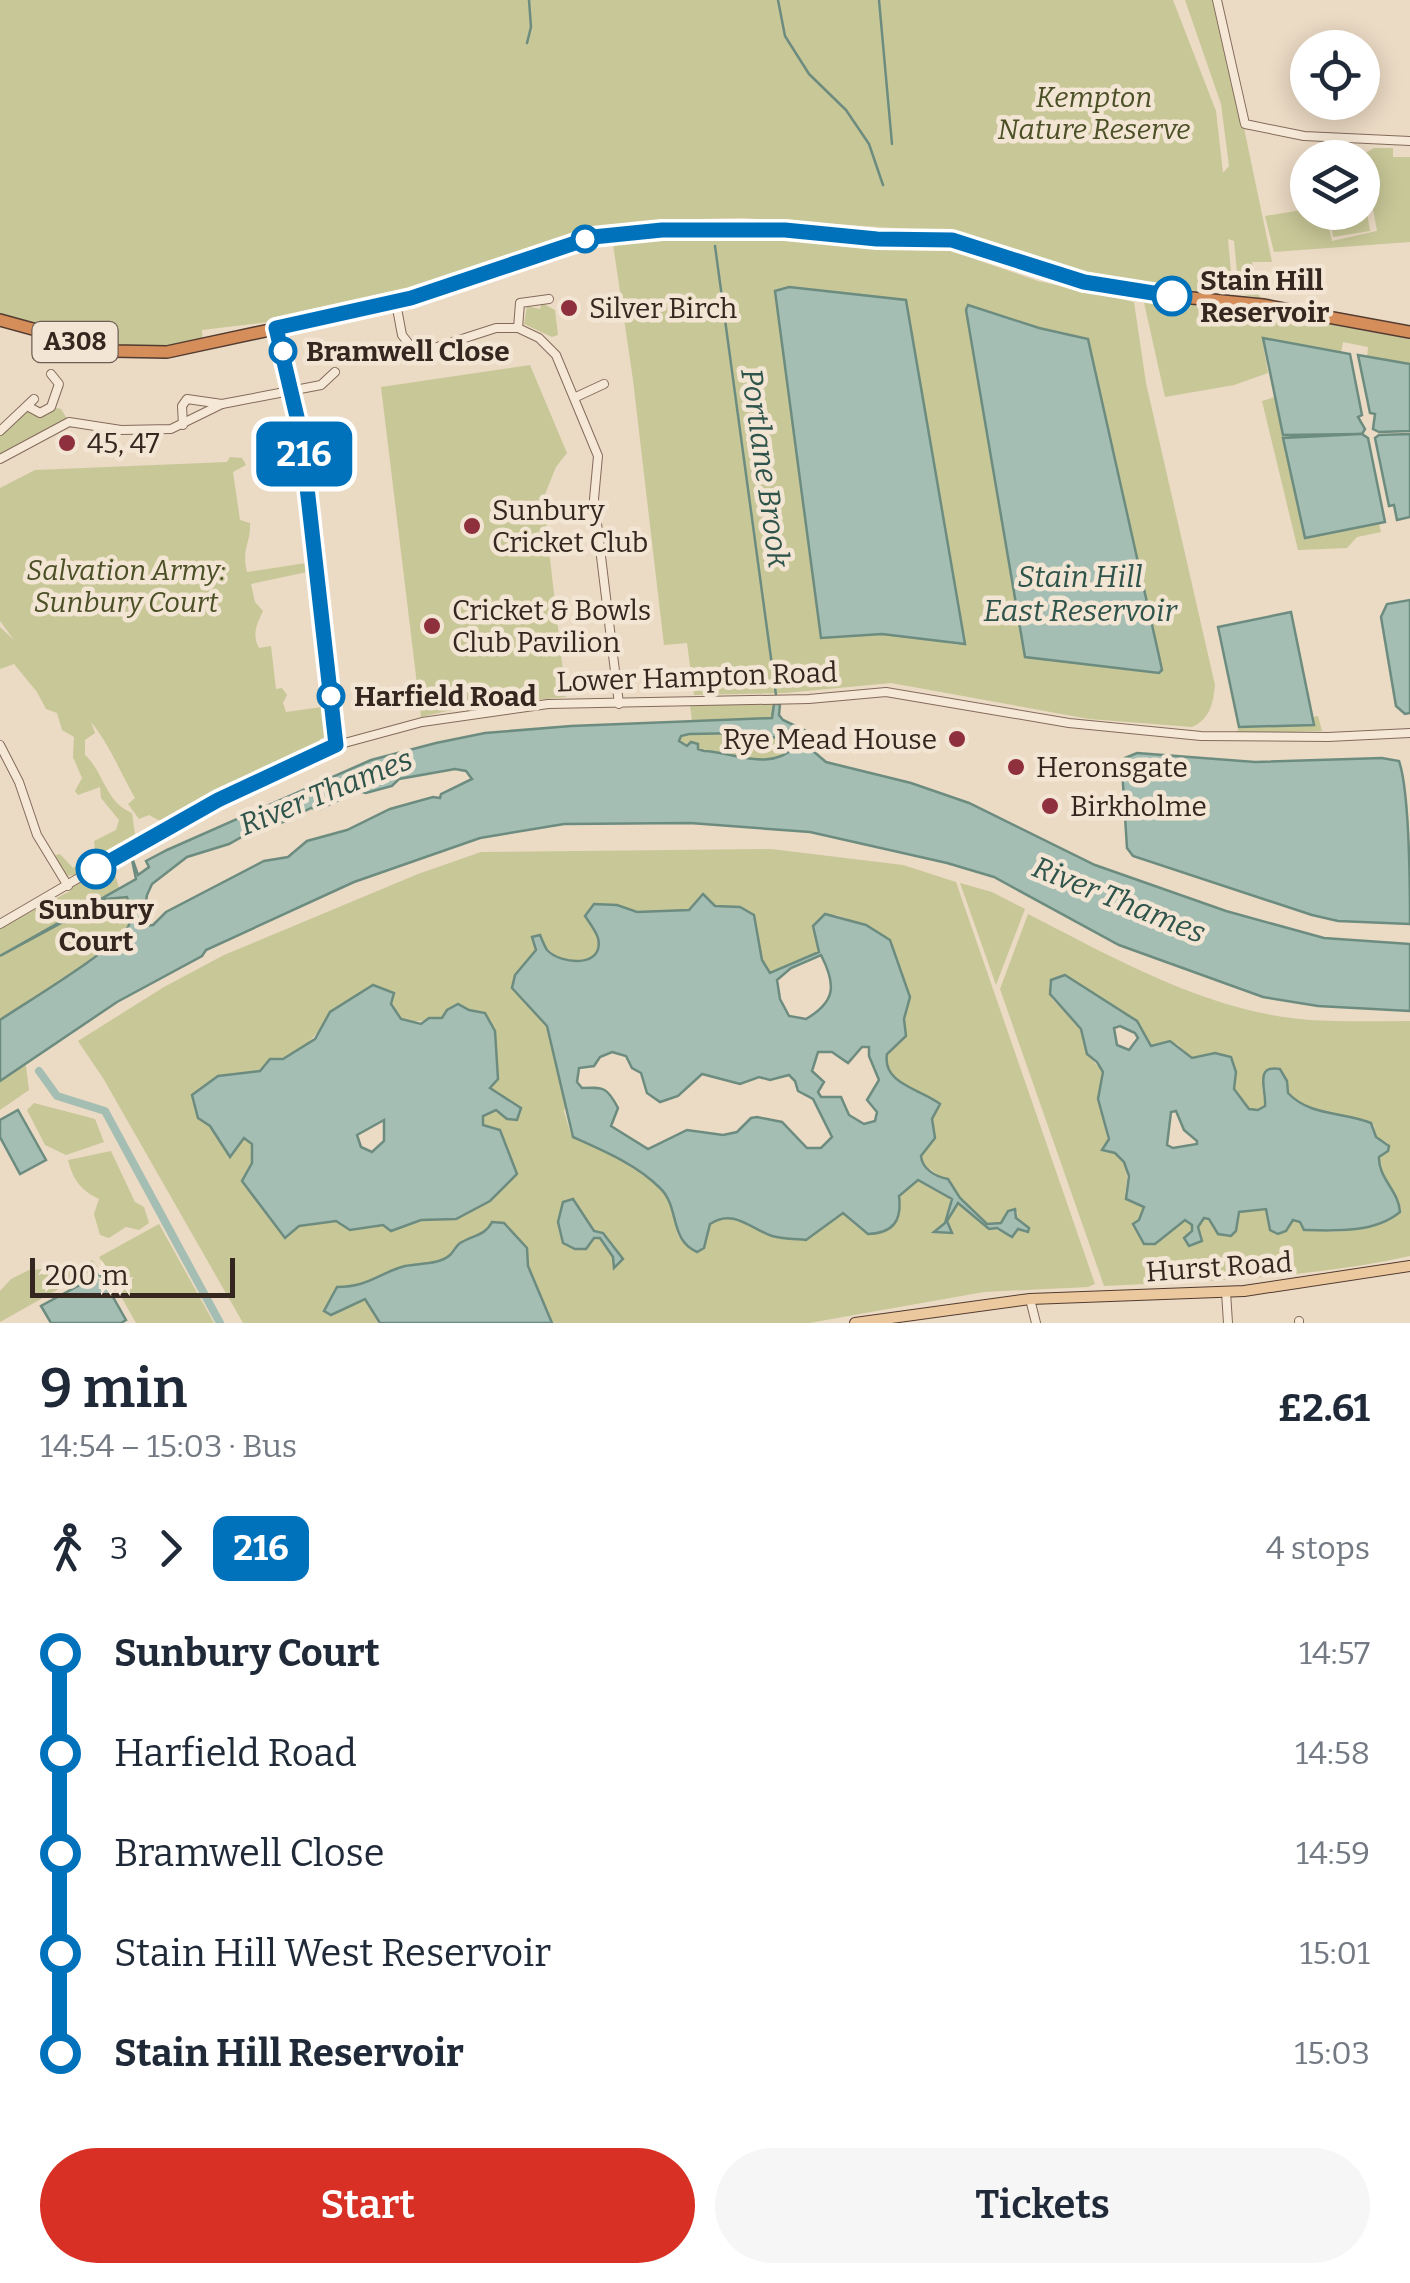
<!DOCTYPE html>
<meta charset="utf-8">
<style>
body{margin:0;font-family:Bitter,serif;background:#f6f6f7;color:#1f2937;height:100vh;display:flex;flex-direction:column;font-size:38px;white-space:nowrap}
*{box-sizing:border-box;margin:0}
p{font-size:32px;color:#747a83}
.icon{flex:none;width:55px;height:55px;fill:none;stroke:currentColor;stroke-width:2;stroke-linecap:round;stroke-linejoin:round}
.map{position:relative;height:1323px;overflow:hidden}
.sheet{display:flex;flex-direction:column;background:#fff;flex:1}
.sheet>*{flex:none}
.badge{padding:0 20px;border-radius:15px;font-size:35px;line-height:65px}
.controls{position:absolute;left:1290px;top:30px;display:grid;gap:20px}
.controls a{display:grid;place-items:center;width:90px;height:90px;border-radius:50%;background:#fff;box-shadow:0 5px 25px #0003;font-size:50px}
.scale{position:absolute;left:30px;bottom:25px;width:205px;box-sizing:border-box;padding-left:10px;border:5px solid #35261f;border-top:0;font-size:28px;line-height:35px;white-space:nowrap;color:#35261f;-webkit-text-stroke:8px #f3e5d3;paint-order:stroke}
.map>.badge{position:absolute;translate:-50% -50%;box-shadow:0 0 0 5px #fff}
.legs{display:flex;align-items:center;gap:15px;height:110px;padding:0 40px;font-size:32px}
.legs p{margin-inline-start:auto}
.summary{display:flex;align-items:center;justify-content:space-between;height:170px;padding:0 40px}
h1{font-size:55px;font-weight:600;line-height:75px}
.cta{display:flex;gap:20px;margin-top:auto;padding:20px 40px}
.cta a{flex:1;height:115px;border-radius:60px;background:#d93025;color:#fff;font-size:40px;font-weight:600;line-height:115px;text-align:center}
.cta a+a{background:#f6f6f7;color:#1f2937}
ul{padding:0 40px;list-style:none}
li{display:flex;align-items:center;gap:35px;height:100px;font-size:38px}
li i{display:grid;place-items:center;width:15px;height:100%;margin:0 12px;background:currentColor}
li i::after{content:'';width:25px;height:25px;margin:-12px;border:8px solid;border-radius:50%;background:#fff}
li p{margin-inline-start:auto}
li:first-child i{background:linear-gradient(#0000 50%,currentColor 0)}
li:last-child i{background:linear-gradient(currentColor 50%,#0000 0)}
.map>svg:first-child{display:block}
.green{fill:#c8c798;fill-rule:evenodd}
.water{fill:#a5beb3;stroke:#6d8c80;stroke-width:2.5;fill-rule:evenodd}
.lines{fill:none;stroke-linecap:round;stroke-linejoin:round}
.stream{stroke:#6d8c80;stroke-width:2.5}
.canal{stroke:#a5beb3;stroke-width:8}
.minor-casing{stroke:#846b5c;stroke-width:10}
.major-casing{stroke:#523b30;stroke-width:12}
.highway-casing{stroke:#523b30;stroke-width:14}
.minor{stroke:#f6e8d6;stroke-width:8}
.major{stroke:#ecc89e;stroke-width:10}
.highway{stroke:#d58d5a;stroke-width:11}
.line-1-casing{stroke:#fff;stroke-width:22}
.line-1{stroke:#0072bc;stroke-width:15}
.stop-1-dot{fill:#fff;stroke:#0072bc;stroke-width:5}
.poi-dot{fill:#8f303e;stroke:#f3e5d3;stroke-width:4}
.labels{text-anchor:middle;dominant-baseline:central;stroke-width:9;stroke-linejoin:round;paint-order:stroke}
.shield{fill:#f3e5d3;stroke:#6e5f55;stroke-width:2.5}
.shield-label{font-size:25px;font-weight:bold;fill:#35261f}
.park-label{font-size:28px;font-style:italic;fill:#4b5027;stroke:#f3e5d3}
.stop-label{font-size:28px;font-weight:bold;fill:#35261f;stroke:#f3e5d3;text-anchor:start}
.poi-label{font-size:28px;fill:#35261f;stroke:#f3e5d3;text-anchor:start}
.street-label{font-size:28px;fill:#35261f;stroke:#f3e5d3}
.water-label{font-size:30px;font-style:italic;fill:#2f544c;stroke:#f3e5d3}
</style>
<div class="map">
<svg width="1410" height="1323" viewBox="0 0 1410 1323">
<rect width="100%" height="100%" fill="#ebdac4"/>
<g class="green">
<polygon points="0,0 1173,0 1216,111 1223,173 1229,166 1221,104 1185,0 1213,0 1230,61 1272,262 1252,262 1260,298 1239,294 1234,241 1228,239 1233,295 1217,288 1207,293 1088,274 974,238 940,231 742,218 698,219 605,227 545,244 386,298 277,321 202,330 203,345 133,353 0,320"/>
<polygon points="1374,148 1393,148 1393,157 1410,157 1410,242 1274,252 1265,216 1307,209 1308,212 1326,213 1332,241 1377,231 1370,192 1363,187 1362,158 1358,157"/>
<polygon points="1364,194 1370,231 1333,237 1329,213 1362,212"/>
<path d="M706,233h48l119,16 78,2 87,30 96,21 12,81 69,302c-2,19 -5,34 -23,42l-103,-8 -198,-36 -106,10 -91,2 -7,-52 -23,2 -31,-265 -21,-143zM851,295l55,6 53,344 -60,-11 -78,3zM968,305l71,23 49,12 71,316 -134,1 -59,-347z"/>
<polygon points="1143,298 1236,307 1239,316 1248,315 1249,310 1410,339 1410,364 1367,357 1368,347 1343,342 1341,353 1262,338 1268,373 1234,385 1165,397"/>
<polygon points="542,303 555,310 558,335 552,337 524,324 527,306 540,309"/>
<polygon points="530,365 567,453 556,467 543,499 566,697 465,707 421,717 381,387"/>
<polygon points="1275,397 1305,538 1379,523 1381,532 1357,537 1347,548 1298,550 1262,401"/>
<polygon points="29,407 34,411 51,407 61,409 69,422 0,459 0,431"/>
<path d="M230,457l12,1 4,7 -13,7 7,48 10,3c1,21 -9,24 -3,49l59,-9 1,9 -56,12 4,18 8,9c-5,11 -12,23 -4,37l12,-2 5,43 6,-1 5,7 -4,8 3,9 43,-6 2,4 -5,11 2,15 -8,3v4l-22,13 -1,4 -11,5 -5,-2 -67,31 -50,29 -15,-8 -10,4 -11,-15 7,-6c-15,-26 -25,-53 -44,-76l4,11 -10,7v15c19,17 20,47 47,58l3,21 -20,18 -23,8v8l-16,7 -11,1 -12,-20 7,-2 13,14 22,-18 -1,-9 22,-11 3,-10 -18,-22 -1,-11 -22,8 -3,-4 7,-13 -9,-21 1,-20 -12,-7 -5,-17 -11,-4 -9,-17 -23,-28 -14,5v-42l14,13 -14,-19v-133l35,-18 192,-8z"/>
<polygon points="774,704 773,718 692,722 690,705"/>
<polygon points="1318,716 1322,731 1236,734 1239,727 1313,725 1313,717"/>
<path d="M746,733l44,7 5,7c-22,22 -52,10 -78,5 -14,-3 -26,-3 -38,-11l2,-6 8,-1z"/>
<path d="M771,849l132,16 53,17 139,402 -7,3 -104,5 -175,31h-257l-24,-57 -1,-19 -38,-19 -32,16 -7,12 -24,8 -25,3 14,56h-172l-140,-245 -25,-37 86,-54 60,-32 194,-81 63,-22zM703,894l12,12 39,9 8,45 8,13 49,-21v-9l17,-28 30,10 27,23 17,49 -6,22 2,14c-4,7 -19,18 -21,25 -5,24 41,35 55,46l-8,15 3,17 -15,20 2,7 33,25 5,10 27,26 14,-1 4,-7 13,-4 -2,7 13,9 -11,1 -4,6c-23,-4 -39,-18 -56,-32l-7,9 -1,-15 -32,-17 -19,16 2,9 -46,20 -12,-12 -24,16 -53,4 -23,-13 -24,-1 -9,5 -6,24 -13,2 -13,-14 -7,-30 -11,-19 -59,-40 -30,-12 -7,-24 3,-8 -39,-144 8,-9 -4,-10 10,-2c9,31 65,31 55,0 -2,-8 -8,-16 -12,-22l6,-9 8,-4 38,9 52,-2zM390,1004l10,15c33,8 54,-11 85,-6l10,18 3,48 -8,9 6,21 -14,7 1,9 -27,94 -35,1 -30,11 -8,-6 -33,5 -13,-9 -38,5 -47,-63v-19l-7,-6 -15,18 -20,-31 8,-49 42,-5 10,-11c30,-2 47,-24 60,-48z"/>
<polygon points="113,867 119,888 140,893 134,935 121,935 55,988 36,996 0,1023 0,928 72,890 71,886 92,874 95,877"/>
<polygon points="960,883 992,892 1025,909 996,985"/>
<path d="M1028,914c88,45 180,98 281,106 33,2 68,1 101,1v235c-100,22 -203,25 -306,30l-104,-297zM1058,976l1,4 39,16 39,25 14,25 16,-5 10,3 15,14 23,-5 15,4 6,15 -2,17 15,20 9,1 7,-4 -3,-19 25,-4 1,10 22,17 64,15 2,12 12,6v8l-9,6c-1,19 17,34 22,52 -24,15 -57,28 -86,21 -8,-2 -14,-7 -22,-10l-5,8 -20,-4 -2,-15c-22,-3 -34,10 -51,22l-6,-12h-7l-4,8 4,10 -10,-7 -2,-9 -5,-2 -23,20h-22l-3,-11 7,-21 -19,-14c4,-18 3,-33 -15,-42 -6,-27 -11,-51 -7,-79l-16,-18 -6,-25 -29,-30 -3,-16z"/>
<polygon points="24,1065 26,1066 29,1090 0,1110 0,1081"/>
<polygon points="34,1103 95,1119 104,1142 66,1155 45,1145 27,1110"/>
<path d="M111,1151l24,51 9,5 5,16 -10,7 -13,-3 -17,11 -9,-3 -6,-21 5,-15c-19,-9 -26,-20 -31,-39z"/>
<polygon points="159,1224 214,1323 136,1323 99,1257"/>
<polygon points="92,1260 98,1267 0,1322 0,1291 11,1279 29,1270 69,1267 72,1272"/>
</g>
<g class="water">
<polygon points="789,287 906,300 965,644 882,634 821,638 775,291"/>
<polygon points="968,305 1039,328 1088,339 1159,656 1162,670 1159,673 1025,657 966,310"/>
<polygon points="1263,338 1350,354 1362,415 1358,417 1365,429 1362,434 1368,438 1385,522 1305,538 1283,438 1361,434 1283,435"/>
<polygon points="1358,355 1410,364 1410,431 1379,432 1373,429 1375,414 1370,413"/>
<polygon points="1410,434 1410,517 1397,520 1394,505 1389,506 1375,438 1379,435"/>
<polygon points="1410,600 1410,713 1405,714 1396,706 1381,617 1387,604"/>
<polygon points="1291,612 1314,725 1239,727 1218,627"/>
<path d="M774,704h6l-1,11 4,5 25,12 5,19 13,11 85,21 58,20 126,62 131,46 98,27 86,6v67l-92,-5 -55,-9 -144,-52 -125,-68 -47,-14 -137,-31 -120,-9 -126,1 -84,14 -126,44 -148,68 -4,6 -85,46 -117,79v-61c25,-17 117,-72 128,-93 6,-11 2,-20 -1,-30l-21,2 -106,57 136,-77 -5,-24 7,20 11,-8 -3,-6 21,-11 204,-90 65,-17 49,-10 86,-7 201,-8zM746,733l44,7 5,7c-26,25 -61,5 -91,4l-6,-2v-5l-7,-2 -4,4 -8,-5 2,-5 8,-2zM455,769l11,2 6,8 -31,15 -1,4 -7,-1 -43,12 -43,21 -40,11 -19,16 -24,4 -98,51 -13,13 -11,1 5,-31 5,-11 35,-27 42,-13 25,-14 29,-8 28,-14 9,1 38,-18 8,2 26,-7 7,-7z"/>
<path d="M1137,753l118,9 127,-4 17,3c11,32 11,123 11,163l-72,-3 -26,-6 -179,-59 -6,-8 -5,-80 3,-10z"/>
<path d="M703,894l12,12 25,1 14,8 8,45 8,13 49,-21 -6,-26 12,-12 41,11 24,15 20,57 -6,22 2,17 -19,18c-5,30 34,35 53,50l-8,15 3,19 -14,18c1,13 15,21 27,23l12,19 27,26 14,-1 7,-12 7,-2 1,9 13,10 -1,4 -10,-3 -6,8 -15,-9 -8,1 -31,-26 -11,18 5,12 -18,-1 11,-9 7,-24 -34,-19 -19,16c3,24 -5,37 -31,38l-25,-21 -37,27c-11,-1 -23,-1 -34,-4 -21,-7 -39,-28 -62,-12l-6,24 -7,4c-28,-12 -17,-45 -37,-64 -24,-24 -58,-38 -87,-51l-26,-111 -35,-38 3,-13 21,-25 -4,-13 8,-2c2,5 4,10 7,15 14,15 58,18 51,-12 -2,-7 -9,-16 -13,-22l9,-12 23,1 20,7 52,-2zM821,955c16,31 14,47 -15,64l-17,-3 -9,-17 -3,-19 14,-12zM862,1047h7v9l10,24 -12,20 10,12 -2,9 -11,3 -15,-9 -8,-18h-20l-3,-5 6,-10 -12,-11 6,-19h14l16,11zM612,1052l14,4 6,12 9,5 6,20 13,9 18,-6 24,-22 38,10 19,-7 11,3 19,-5 6,6 3,10 15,8 19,38 -11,11h-14l-25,-26 -25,-5 -6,1 -14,14 -14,3 -36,-5 -39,19 -37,-23 7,-18c-11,-21 -14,-21 -36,-20l-5,-6 2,-14 15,-2 6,-9z"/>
<path d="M1065,975l72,46 14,25 19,-5 22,17 23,-5 16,4 5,15 -2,17 15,20 9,1 7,-4c2,-14 -12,-42 15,-37l7,12 1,12c23,24 54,18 83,30l5,14 13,9 -1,5 -9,6c-1,21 20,34 21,55 -25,21 -65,19 -96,18l-4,-8 -7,-2 -7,11 -8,3 -8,-4 -4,-21 -27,3 -3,19 -5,5 -13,-2 -9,-15 -5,-1 -6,9 4,14 -13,5 -5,-8 8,-7v-6l-7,-5 -30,24h-11l-11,-20 6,-4 5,-13 -18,-8 3,-23 -5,-14 -9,-9 -13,-3 7,-11 -11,-40 5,-27 -6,-10 -10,-8 -6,-25 -31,-35 1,-14zM1120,1026l15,7 3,5 -9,12 -12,-5 -3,-17zM1176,1111l8,19 13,11v3l-24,4 -6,-3 4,-33z"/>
<path d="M373,985l21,8 -3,11 10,15 20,5 8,-6h13l5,-8 11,-6 11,6 16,3 10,18 3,48 -8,9 31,20 -4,12 -10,-1 -11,-9 -13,6v9l17,5 17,44 -27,27 -34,18 -35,1 -30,11 -8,-6 -33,5 -14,-9 -37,5 -14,12 -43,-57 10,-18v-19l-8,-6 -14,19 -20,-31 -12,-8 -6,-23 26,-19 42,-5 10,-12h13l32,-20 15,-27zM384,1120v21l-12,11 -11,-5 -4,-12z"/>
<polygon points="18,1110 46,1160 20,1174 0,1137 0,1120"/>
<polygon points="573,1199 594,1231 603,1233 623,1259 614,1268 613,1257 600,1238 594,1238 586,1249 575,1249 563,1243 558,1222 563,1202"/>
<path d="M492,1222l12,1 23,25 1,18 24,57h-172l-15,-24 -34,16 -7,-4 13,-24c32,0 42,-14 68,-21 14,-3 34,-1 45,-11 4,-4 6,-9 10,-12 13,-8 25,-7 32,-21z"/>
<polygon points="100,1274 126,1320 121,1323 51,1323 41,1306"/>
</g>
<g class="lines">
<g class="stream">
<polyline points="778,0 785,36 809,74 846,110 869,144 883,185"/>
<polyline points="879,0 892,144"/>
<polyline points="527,43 531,27 529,0"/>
<polyline points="715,246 776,695"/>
</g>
<polyline class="canal" points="39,1071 57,1096 105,1111 220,1323"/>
<g class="minor-casing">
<g id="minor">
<polyline points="1217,0 1245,124 1304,136 1410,141"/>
<polyline points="396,303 402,335 409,344 420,349 434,348 496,328 518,328 539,338 556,355 598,456 594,499 619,704"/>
<polyline points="276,328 301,435 337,745"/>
<polyline points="518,328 520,303 549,299"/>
<polyline points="576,397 604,384"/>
<polyline points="29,407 40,413 51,407 59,384 51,374"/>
<polyline points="183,425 182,406 187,399 222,404"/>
<polyline points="0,431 34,399"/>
<polyline points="0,459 69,422 121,430 171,429 222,404 321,385 335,372"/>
<polyline points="0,745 19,782 37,835 68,886"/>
<polyline points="0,924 159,831 337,745 422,722 548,704 809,699 886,692 1069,723 1201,736 1328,737 1410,733"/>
<polyline points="1226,1292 1228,1323"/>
<polyline points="1030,1299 1036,1323"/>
<polyline points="1299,1321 1299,1323"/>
</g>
</g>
<g class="major-casing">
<polyline id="major" points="855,1323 1030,1299 1244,1291 1410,1266"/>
</g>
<g class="highway-casing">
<polyline id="highway" points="0,320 113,351 167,352 396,303 593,237 631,231 731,228 877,239 952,240 1085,281 1172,296 1263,305 1410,332"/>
</g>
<use href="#minor" class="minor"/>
<use href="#major" class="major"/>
<use href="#highway" class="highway"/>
</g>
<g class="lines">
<g class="line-1-casing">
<polyline id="line-1" points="96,869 218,800 336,745 301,434 276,328 411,298 593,237 662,230 785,230 877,239 952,240 1084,282 1172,296"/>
</g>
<use href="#line-1" class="line-1"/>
</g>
<g class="stop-1-dot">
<circle cx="585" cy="239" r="12"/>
<circle cx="1172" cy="296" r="18"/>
<circle cx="283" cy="351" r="12"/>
<circle cx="331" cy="696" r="12"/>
<circle cx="96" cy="869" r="18"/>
</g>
<g class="poi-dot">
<circle cx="569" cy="308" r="10"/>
<circle cx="67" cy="443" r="10"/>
<circle cx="472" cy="526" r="10"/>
<circle cx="432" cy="626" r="10"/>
<circle cx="957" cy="739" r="10"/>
<circle cx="1016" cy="767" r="10"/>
<circle cx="1050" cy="806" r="10"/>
</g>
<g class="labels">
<rect class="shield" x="32.5" y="322" width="85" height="40" rx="8"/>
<g class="shield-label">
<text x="75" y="342">A308</text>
</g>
<g class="park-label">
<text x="1094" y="97">Kempton<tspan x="1094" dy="32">Nature Reserve</tspan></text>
<text x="126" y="570">Salvation Army:<tspan x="126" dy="32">Sunbury Court</tspan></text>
</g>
<g class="stop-label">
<text x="1200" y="280">Stain Hill<tspan x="1200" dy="32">Reservoir</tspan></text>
<text x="306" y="351">Bramwell Close</text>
<text x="354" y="696">Harfield Road</text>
<text x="96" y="909" text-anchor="middle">Sunbury<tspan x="96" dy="32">Court</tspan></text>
</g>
<g class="poi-label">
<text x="589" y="308">Silver Birch</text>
<text x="87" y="443">45, 47</text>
<text x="492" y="510">Sunbury<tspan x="492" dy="32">Cricket Club</tspan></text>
<text x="452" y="610">Cricket &amp; Bowls<tspan x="452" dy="32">Club Pavilion</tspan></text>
<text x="937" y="739" text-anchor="end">Rye Mead House</text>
<text x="1036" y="767">Heronsgate</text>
<text x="1070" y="806">Birkholme</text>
</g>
<g class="street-label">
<text transform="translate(697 677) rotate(-2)">Lower Hampton Road</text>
<text transform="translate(1219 1267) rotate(-4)">Hurst Road</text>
</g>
<g class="water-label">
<text transform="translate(765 468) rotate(82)">Portlane Brook</text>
<text x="1080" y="577">Stain Hill<tspan x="1080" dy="34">East Reservoir</tspan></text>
<text transform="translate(326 792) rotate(-22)">River Thames</text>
<text transform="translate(1119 900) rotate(22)">River Thames</text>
</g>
</g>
</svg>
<div class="controls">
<a><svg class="icon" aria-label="locate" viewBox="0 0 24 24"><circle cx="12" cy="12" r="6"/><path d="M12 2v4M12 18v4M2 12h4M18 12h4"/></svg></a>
<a><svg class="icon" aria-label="layers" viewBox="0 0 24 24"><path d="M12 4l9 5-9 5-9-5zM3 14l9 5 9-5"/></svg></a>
</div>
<div class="scale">200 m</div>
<b class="badge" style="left:304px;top:454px;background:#0072bc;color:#fff">216</b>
</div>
<section class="sheet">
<div class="summary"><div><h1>9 min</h1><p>14:54 – 15:03 · Bus</p></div><b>£2.61</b></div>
<div class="legs"><svg class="icon" aria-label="walk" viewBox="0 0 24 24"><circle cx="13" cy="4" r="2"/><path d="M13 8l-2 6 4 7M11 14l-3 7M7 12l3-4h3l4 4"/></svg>3<svg class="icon" aria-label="forward" viewBox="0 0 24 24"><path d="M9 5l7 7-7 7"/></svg><b class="badge" style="background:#0072bc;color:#fff">216</b><p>4 stops</p></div>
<ul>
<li><i style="color:#0072bc"></i><b>Sunbury Court</b><p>14:57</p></li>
<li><i style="color:#0072bc"></i><span>Harfield Road</span><p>14:58</p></li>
<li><i style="color:#0072bc"></i><span>Bramwell Close</span><p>14:59</p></li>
<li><i style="color:#0072bc"></i><span>Stain Hill West Reservoir</span><p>15:01</p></li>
<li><i style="color:#0072bc"></i><b>Stain Hill Reservoir</b><p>15:03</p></li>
</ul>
<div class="cta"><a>Start</a><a>Tickets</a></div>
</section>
